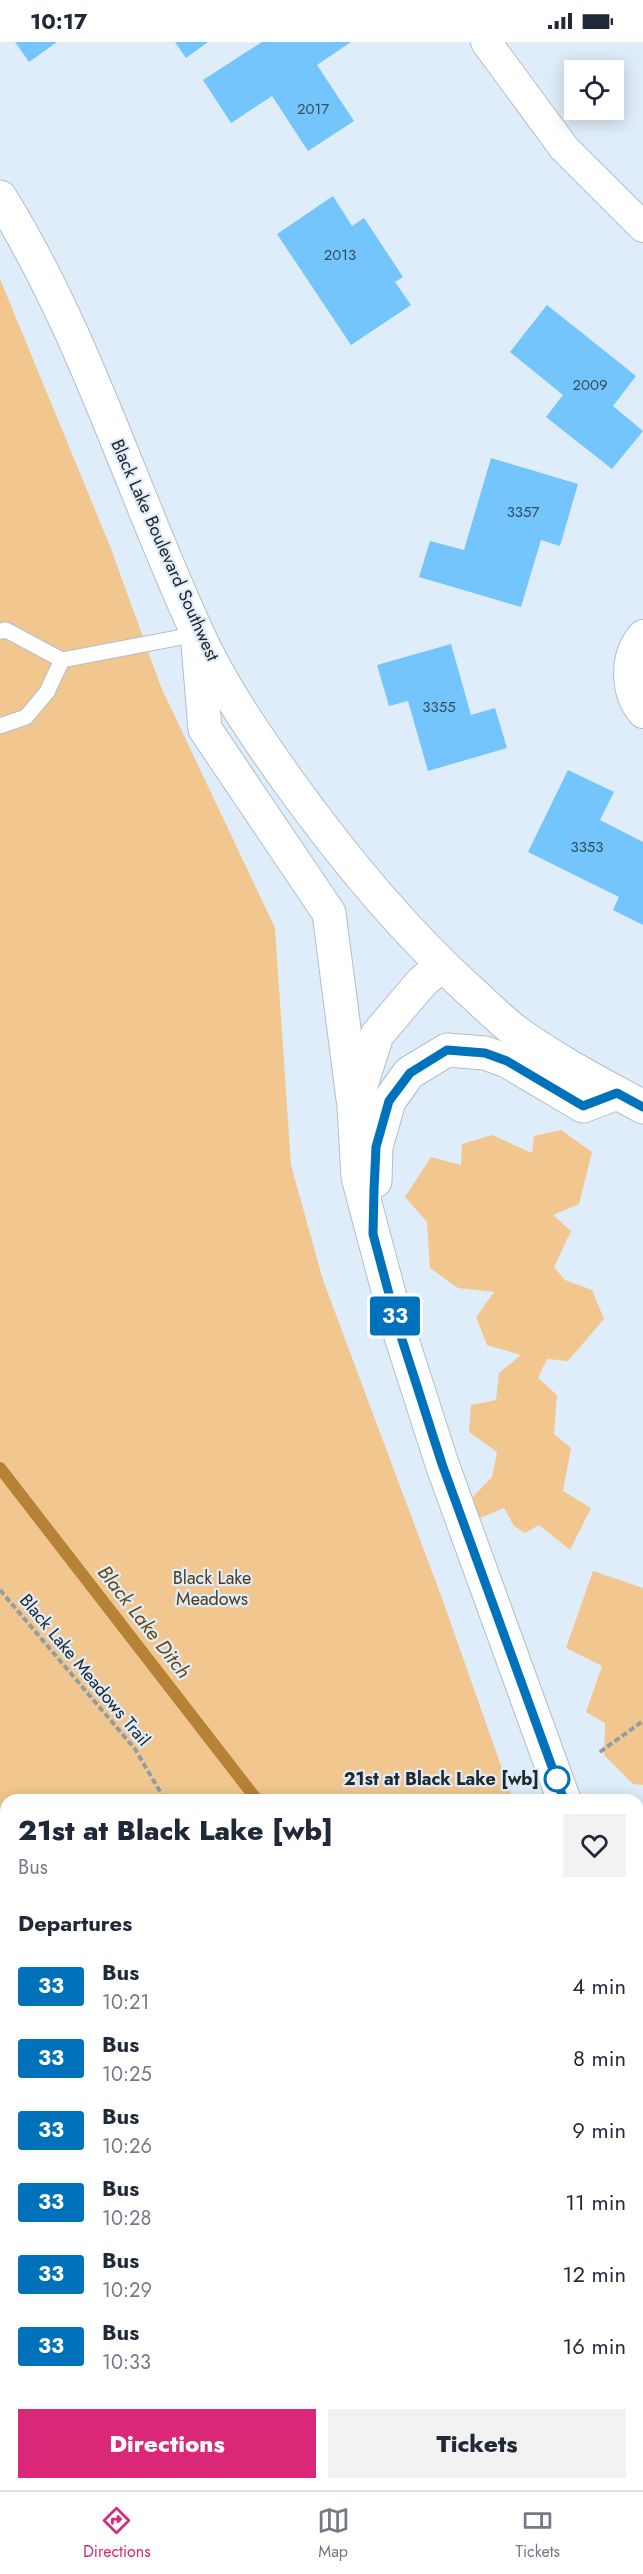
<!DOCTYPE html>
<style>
body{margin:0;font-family:Jost,sans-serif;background:#f2f2f3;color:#1f2937;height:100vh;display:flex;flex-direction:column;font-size:22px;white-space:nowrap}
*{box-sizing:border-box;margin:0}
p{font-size:20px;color:#747a83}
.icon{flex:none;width:33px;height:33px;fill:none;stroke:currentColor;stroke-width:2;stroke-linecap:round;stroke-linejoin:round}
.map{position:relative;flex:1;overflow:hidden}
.side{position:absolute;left:0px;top:1752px;width:644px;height:696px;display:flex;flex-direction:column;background:#fff;border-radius:18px 18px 0 0;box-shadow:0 3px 15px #0003}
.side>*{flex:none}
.badge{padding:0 12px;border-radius:4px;font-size:21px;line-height:39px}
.buttons{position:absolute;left:564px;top:18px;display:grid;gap:12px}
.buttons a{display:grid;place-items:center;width:60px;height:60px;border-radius:0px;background:#fff;box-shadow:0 3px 15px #0003;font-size:30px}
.map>.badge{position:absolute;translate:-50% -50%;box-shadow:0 0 0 3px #fff}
h2{padding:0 18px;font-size:22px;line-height:54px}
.round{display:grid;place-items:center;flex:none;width:63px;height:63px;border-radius:0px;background:#f2f2f3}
.headline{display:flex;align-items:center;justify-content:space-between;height:102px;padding:0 18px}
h1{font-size:28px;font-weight:800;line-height:45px}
.action{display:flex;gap:12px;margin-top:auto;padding:12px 18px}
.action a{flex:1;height:69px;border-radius:0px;background:#db2777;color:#fff;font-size:24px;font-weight:800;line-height:69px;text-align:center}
.action a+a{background:#f2f2f3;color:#1f2937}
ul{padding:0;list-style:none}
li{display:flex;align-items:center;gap:18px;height:72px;padding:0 18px}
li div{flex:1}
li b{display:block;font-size:22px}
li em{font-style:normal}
li .badge{min-width:66px;font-weight:700;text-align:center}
.status{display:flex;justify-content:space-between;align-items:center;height:42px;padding:0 30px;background:#fff;direction:ltr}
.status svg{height:16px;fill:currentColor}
.dock{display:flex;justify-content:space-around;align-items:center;height:84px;border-top:2px solid #e0e1e3;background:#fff;font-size:16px;color:#747a83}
.dock a{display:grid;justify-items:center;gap:3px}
.dock .current{color:#db2777}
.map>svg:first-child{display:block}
.green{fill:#f2c78f}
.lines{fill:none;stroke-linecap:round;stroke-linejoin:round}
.stream{stroke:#b68236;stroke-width:12}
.building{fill:#73c5fb}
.lane-casing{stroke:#b0bfca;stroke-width:17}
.street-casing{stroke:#b0bfca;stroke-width:32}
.secondary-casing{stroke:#b0bfca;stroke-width:35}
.path{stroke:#919ca4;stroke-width:4;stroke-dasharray:6 3;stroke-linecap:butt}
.lane{stroke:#fff;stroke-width:15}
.street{stroke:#fff;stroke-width:30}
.secondary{stroke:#fff;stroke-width:33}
.line-casing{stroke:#fff;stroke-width:14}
.line{stroke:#0072bc;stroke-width:9}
.stop-dot{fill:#fff;stroke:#0072bc;stroke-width:3}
.labels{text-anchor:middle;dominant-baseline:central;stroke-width:4.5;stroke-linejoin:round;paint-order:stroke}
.number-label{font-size:15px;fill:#364e5f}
.street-label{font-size:18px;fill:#22272b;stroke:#deedf9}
.park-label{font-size:18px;fill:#513a1a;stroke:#deedf9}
.stop-label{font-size:18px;font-weight:bold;fill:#22272b;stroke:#deedf9;text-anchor:end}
.water-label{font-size:20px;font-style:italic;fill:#6b470d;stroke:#deedf9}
</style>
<div class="status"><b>10:17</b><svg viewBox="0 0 49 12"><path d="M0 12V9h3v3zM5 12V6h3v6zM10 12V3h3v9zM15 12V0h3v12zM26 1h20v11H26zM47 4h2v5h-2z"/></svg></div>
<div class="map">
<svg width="643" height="2448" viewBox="0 0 643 2448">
<rect width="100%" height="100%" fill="#deedf9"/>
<g class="green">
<polygon points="0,237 110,504 161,645 275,886 291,1123 323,1238 443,1559 513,1758 6,1758 6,2442 637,2442 638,2448 0,2448"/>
<polygon points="561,1088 592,1110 579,1162 553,1173 571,1189 554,1225 565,1238 592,1248 604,1277 568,1319 547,1317 538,1336 557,1353 554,1392 571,1406 563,1449 591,1466 570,1508 539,1483 525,1491 514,1484 504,1466 478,1477 469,1459 492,1435 497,1410 469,1390 471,1363 496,1358 499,1331 521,1313 487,1303 476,1275 494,1250 458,1246 430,1226 427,1180 405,1155 431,1115 461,1123 462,1102 492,1093 532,1111 534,1094"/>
<polygon points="593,1529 643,1546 643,1743 633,1742 604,1713 605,1681 586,1670 602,1624 566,1606"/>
</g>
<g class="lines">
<g class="stream">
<polyline points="0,1426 257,1758"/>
<polyline points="370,2448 372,2442"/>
</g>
</g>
<g class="building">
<polygon points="15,0 57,0 29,20"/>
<polygon points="175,0 208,0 186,16"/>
<polygon points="262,0 351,0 317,23 354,79 308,109 272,54 231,81 203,38"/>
<polygon points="333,154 352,184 364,176 403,235 395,240 411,263 351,303 277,192"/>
<polygon points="547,263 636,334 613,364 643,389 612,427 546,375 563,353 510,310"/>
<polygon points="491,416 578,442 560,504 541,498 521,565 419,535 430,499 464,508"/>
<polygon points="451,602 471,673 495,666 507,706 428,729 408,659 389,664 377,623"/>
<polygon points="568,728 614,750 600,778 643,800 643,883 613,868 619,855 528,810"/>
</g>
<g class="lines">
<g class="lane-casing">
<g id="lane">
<polyline points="0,589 6,588 62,618 198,592"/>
<polyline points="0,684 26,675 47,650 62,618"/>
<polyline points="638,1890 643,1888"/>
</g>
</g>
<g class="street-casing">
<g id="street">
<polyline points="486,0 564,106 643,185"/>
<path d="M643,593c-19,21 -18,57 0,78"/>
</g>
</g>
<g class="secondary-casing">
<g id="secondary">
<path d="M0,155c84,135 130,289 196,433 24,54 58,103 92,151 54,75 112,146 180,208 17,15 33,32 51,45 39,28 82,50 124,73"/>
<polyline points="198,602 205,687 329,871 353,1057"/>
<polyline points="442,923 422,940 377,993 354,1065 358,1135 397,1282 442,1422 564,1758"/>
<polyline points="375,1139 376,1105 389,1059 409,1031 447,1008 485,1011 507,1019 583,1064 617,1051"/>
<polyline points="638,1956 643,1971"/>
</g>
</g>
<g class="path">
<polyline points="0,1548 135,1707 165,1758"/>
<polyline points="600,1710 643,1679"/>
<polyline points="0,2091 6,2094"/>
</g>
<use href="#lane" class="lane"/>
<use href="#street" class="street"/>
<use href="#secondary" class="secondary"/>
</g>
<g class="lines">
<g class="line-casing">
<polyline id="line" points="564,1758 442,1422 397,1282 373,1192 374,1148 376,1105 389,1059 410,1031 447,1008 485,1011 507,1019 583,1064 617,1051 643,1065"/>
</g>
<use href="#line" class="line"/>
</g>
<circle class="stop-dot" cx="557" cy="1737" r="12"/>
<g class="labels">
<g class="number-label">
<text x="313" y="67">2017</text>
<text x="340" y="213">2013</text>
<text x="590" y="343">2009</text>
<text x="523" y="470">3357</text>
<text x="439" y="665">3355</text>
<text x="587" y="805">3353</text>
</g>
<g class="street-label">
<text transform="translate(165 508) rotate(66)">Black Lake Boulevard Southwest</text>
<text transform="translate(85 1628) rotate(50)">Black Lake Meadows Trail</text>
</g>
<g class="park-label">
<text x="212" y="1536">Black Lake<tspan x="212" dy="21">Meadows</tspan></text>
</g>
<g class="stop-label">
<text x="539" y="1737">21st at Black Lake [wb]</text>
</g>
<g class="water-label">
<text transform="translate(144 1580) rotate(52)">Black Lake Ditch</text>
</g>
</g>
</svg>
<div class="buttons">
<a><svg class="icon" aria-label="locate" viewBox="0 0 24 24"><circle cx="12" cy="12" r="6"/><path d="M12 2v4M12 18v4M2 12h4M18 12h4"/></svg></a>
</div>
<b class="badge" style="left:395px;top:1274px;background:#0072bc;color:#fff">33</b>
<section class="side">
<div class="headline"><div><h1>21st at Black Lake [wb]</h1><p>Bus</p></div><a class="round"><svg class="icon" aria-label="heart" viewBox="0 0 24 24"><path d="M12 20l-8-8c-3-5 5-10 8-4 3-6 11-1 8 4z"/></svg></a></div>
<h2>Departures</h2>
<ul>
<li><span class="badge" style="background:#0072bc;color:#fff">33</span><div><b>Bus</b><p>10:21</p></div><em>4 min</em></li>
<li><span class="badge" style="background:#0072bc;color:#fff">33</span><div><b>Bus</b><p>10:25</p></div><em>8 min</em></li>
<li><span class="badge" style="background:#0072bc;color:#fff">33</span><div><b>Bus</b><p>10:26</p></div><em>9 min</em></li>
<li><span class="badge" style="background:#0072bc;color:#fff">33</span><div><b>Bus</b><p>10:28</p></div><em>11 min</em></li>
<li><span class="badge" style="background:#0072bc;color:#fff">33</span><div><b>Bus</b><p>10:29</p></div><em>12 min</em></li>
<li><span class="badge" style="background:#0072bc;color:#fff">33</span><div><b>Bus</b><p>10:33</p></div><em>16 min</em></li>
</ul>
<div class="action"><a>Directions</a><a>Tickets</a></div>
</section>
</div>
<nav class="dock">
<a class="current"><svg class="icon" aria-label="directions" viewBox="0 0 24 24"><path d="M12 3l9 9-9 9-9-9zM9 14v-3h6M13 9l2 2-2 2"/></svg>Directions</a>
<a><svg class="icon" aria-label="map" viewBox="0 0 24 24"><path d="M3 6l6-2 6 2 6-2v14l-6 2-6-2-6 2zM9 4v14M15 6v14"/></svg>Map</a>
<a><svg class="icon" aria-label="tickets" viewBox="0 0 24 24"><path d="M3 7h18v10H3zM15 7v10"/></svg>Tickets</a>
</nav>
